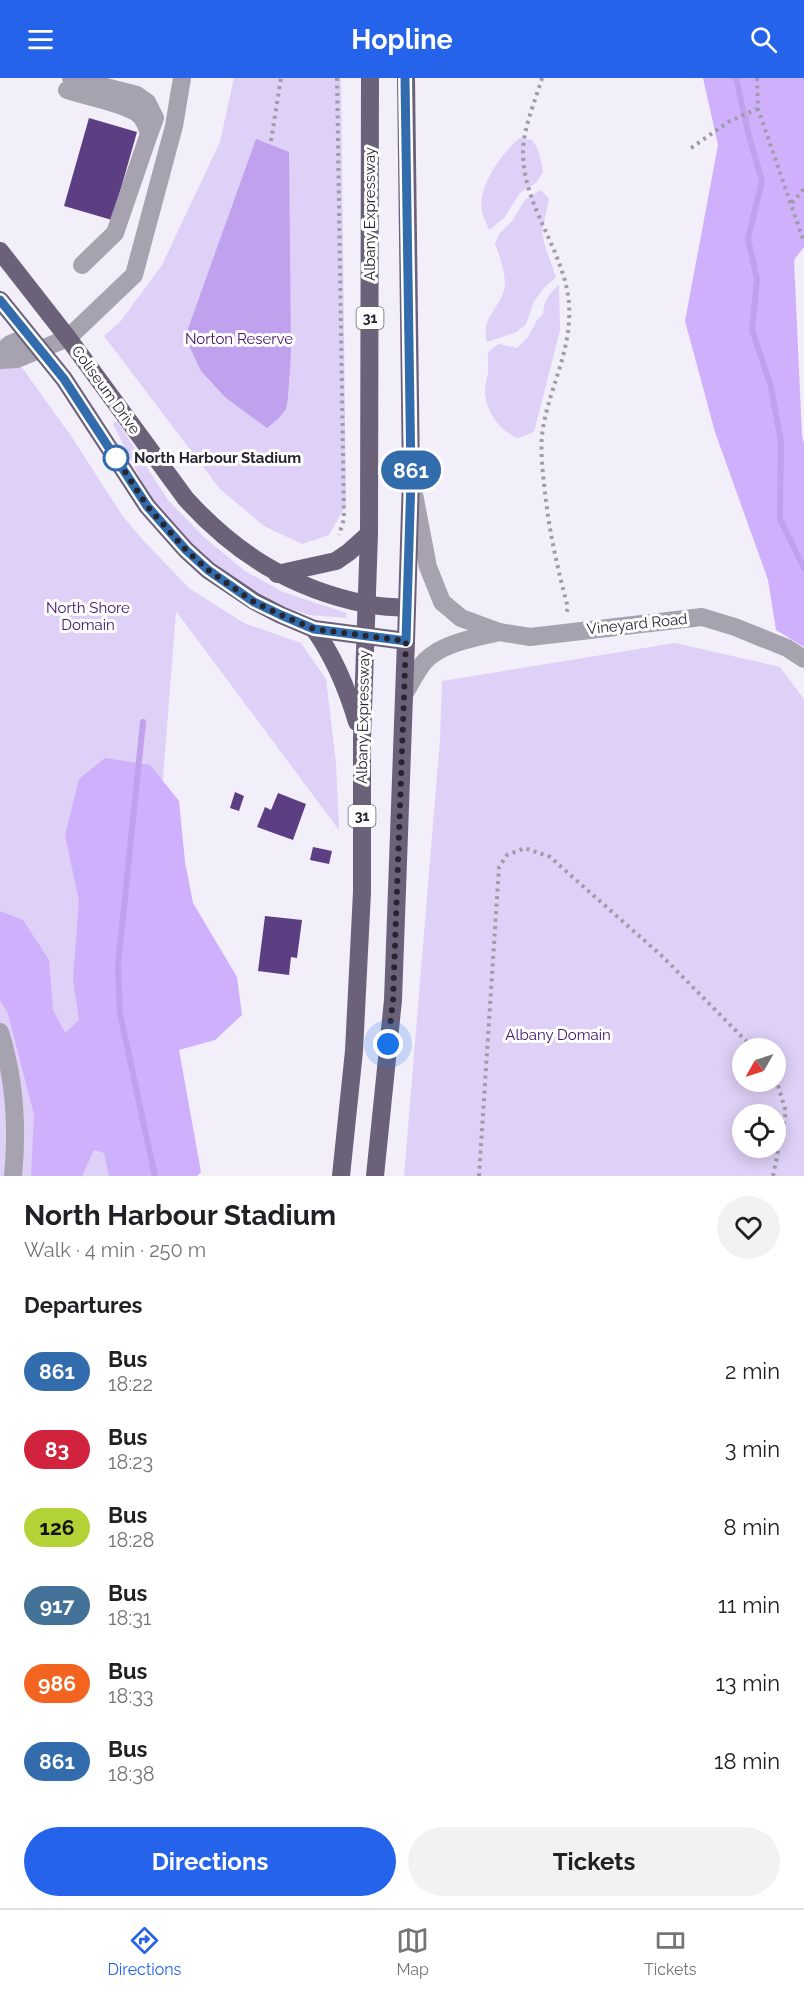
<!DOCTYPE html>
<meta charset="utf-8">
<style>
body{margin:0;font-family:Raleway,sans-serif;background:#f2f2f2;color:#202124;height:100vh;display:flex;flex-direction:column;font-size:22px;white-space:nowrap}
*{box-sizing:border-box;margin:0}
p{font-size:20px;color:#757577}
.icon{flex:none;width:33px;height:33px;fill:none;stroke:currentColor;stroke-width:2;stroke-linecap:round;stroke-linejoin:round}
.map{position:relative;height:1098px;overflow:hidden}
.details{display:flex;flex-direction:column;background:#fff;flex:1}
.details>*{flex:none}
.badge{padding:0 12px;border-radius:20px;font-size:21px;line-height:39px}
.needle{width:39px;rotate:231deg}
.controls{position:absolute;left:732px;top:960px;display:grid;gap:12px}
.controls a{display:grid;place-items:center;width:54px;height:54px;border-radius:50%;background:#fff;box-shadow:0 3px 15px #0003;font-size:30px}
.you{position:absolute;width:30px;height:30px;margin:-15px;border:4px solid #fff;border-radius:50%;background:#1a73e8;box-shadow:0 0 0 9px #1a73e833}
.map>.badge{position:absolute;translate:-50% -50%;box-shadow:0 0 0 3px #fff}
h2{padding:0 24px;font-size:22px;line-height:54px}
.round{display:grid;place-items:center;flex:none;width:63px;height:63px;border-radius:32px;background:#f2f2f2}
.summary{display:flex;align-items:center;justify-content:space-between;height:102px;padding:0 24px}
h1{font-size:28px;font-weight:700;line-height:45px}
.button{display:flex;gap:12px;margin-top:auto;padding:12px 24px}
.button a{flex:1;height:69px;border-radius:36px;background:#2563eb;color:#fff;font-size:24px;font-weight:700;line-height:69px;text-align:center}
.button a+a{background:#f2f2f2;color:#202124}
ul{padding:0;list-style:none}
li{display:flex;align-items:center;gap:18px;height:78px;padding:0 24px}
li div{flex:1}
li b{display:block;font-size:22px}
li em{font-style:normal}
li .badge{min-width:66px;font-weight:700;text-align:center}
header{display:flex;justify-content:space-between;align-items:center;height:78px;padding:0 24px;background:#2563eb;color:#fff;font-size:27px;font-weight:700}
.tab-bar{display:flex;justify-content:space-around;align-items:center;height:84px;border-top:2px solid #e0e0e0;background:#fff;font-size:16px;color:#757577}
.tab-bar a{display:grid;justify-items:center;gap:3px}
.tab-bar .active{color:#2563eb}
.map>svg:first-child{display:block}
.green{fill:#ded0f6;fill-rule:evenodd}
.forest{fill:#cfb0fd}
.water{fill:#c0a1ed}
.lines{fill:none;stroke-linecap:round;stroke-linejoin:round}
.stream{stroke:#c0a1ed;stroke-width:6}
.building{fill:#5c3e82}
.path{stroke:#9f9ba7;stroke-width:4;stroke-dasharray:3 4.5;stroke-linecap:butt}
.minor{stroke:#a7a2b0;stroke-width:18}
.major{stroke:#6b6279;stroke-width:18}
.line-casing{stroke:#fff;stroke-width:14}
.line{stroke:#326cac;stroke-width:9}
.walk{stroke:#292530;stroke-width:6;stroke-dasharray:0 10.8}
.stop-dot{fill:#fff;stroke:#326cac;stroke-width:3}
.labels{text-anchor:middle;dominant-baseline:central;stroke-width:6;stroke-linejoin:round;paint-order:stroke}
.shield{fill:#fefefe;stroke:#69666e;stroke-width:1.5}
.shield-label{font-size:14px;font-weight:bold;fill:#292530}
.street-label{font-size:15px;fill:#292530;stroke:#fefefe}
.park-label{font-size:15px;fill:#41126b;stroke:#fefefe}
.stop-label{font-size:15px;font-weight:bold;fill:#292530;stroke:#fefefe;text-anchor:start}
</style>
<header><svg class="icon" aria-label="menu" viewBox="0 0 24 24"><path d="M4 6h16M4 12h16M4 18h16"/></svg>Hopline<svg class="icon" aria-label="search" viewBox="0 0 24 24"><circle cx="10" cy="10" r="6"/><path d="M15 15l6 6"/></svg></header>
<div class="map">
<svg width="804" height="1098" viewBox="0 0 804 1098">
<rect width="100%" height="100%" fill="#f2eefa"/>
<g class="green">
<polygon points="234,0 341,0 346,427 329,457 302,466 264,448 220,411 104,258 120,244 162,187 220,64"/>
<path d="M520,60l12,2c7,9 9,20 11,32l-7,11 -16,10 -16,25 -15,12c-2,-6 -6,-12 -7,-18 -5,-26 20,-59 38,-74z"/>
<path d="M541,112l8,9 -7,33 3,14 11,31 -12,11 -10,13 -8,23 -9,8 -30,10c-7,-27 16,-35 18,-57 0,-13 -5,-29 -10,-41l4,-10 13,-13 13,-21z"/>
<path d="M559,207l1,45 -26,102 -16,6c-19,-7 -33,-28 -33,-48 0,-7 3,-13 3,-19 1,-16 -5,-18 11,-27l18,4 11,-11 9,-17 6,-6c1,-13 6,-21 16,-29z"/>
<polygon points="0,259 71,358 122,437 142,461 190,511 244,545 301,565 326,601 336,685 339,752 176,533 132,1098 0,1098"/>
<polygon points="117,343 168,422 205,460 245,493 283,514 346,535 347,540 309,537 288,530 248,509 205,480 148,416 113,346"/>
<path d="M675,565l105,24 24,32v477h-400l36,-436 2,-59zM742,970h34v34h-34zM742,1036h34v34h-34z"/>
</g>
<g class="forest">
<polygon points="703,0 804,0 804,169 794,182 802,358 804,366 804,569 776,552 768,502 715,354 685,243 718,67"/>
<polygon points="105,680 150,687 179,723 185,784 193,825 237,899 242,937 215,962 179,972 201,1094 197,1098 109,1098 104,1075 94,1072 82,1098 31,1098 34,1037 8,936 0,922 0,833 23,842 49,882 53,932 65,955 79,942 73,901 79,823 65,757 79,701"/>
</g>
<polygon class="water" points="256,61 289,74 291,274 288,319 286,331 279,340 267,350 225,319 201,293 185,259"/>
<g class="lines">
<g class="stream">
<polyline points="736,0 749,58 762,103 748,161 757,201 752,252 771,309 781,364 780,441 804,490"/>
<polyline points="143,644 118,887 120,936 155,1098"/>
</g>
</g>
<g class="building">
<polygon points="89,40 137,54 112,142 64,128"/>
<polygon points="235,714 244,718 239,733 230,730"/>
<polygon points="278,715 306,726 293,762 257,749 265,729 271,732"/>
<polygon points="313,769 332,773 329,786 310,782"/>
<polygon points="265,838 302,842 297,880 291,879 289,897 258,893"/>
</g>
<g class="lines">
<g class="path">
<polyline points="337,0 344,441 339,457"/>
<path d="M542,0c-7,24 -19,50 -19,75 0,54 42,98 46,151 3,46 -19,82 -26,124 -3,18 -1,37 1,55 4,43 13,84 24,125l-2,5"/>
<polyline points="757,0 758,31 804,164"/>
<polyline points="271,63 281,0"/>
<polyline points="691,70 730,43 757,31"/>
<polyline points="792,125 804,111"/>
<polyline points="479,1098 499,789 507,777 525,770 550,779 663,879 753,970"/>
<polyline points="773,1098 786,1034 776,1001"/>
</g>
<g class="minor">
<polyline points="71,0 137,17 147,24 155,40 149,56"/>
<path d="M67,12c18,6 56,13 70,23 7,5 10,14 12,21l-34,99 -33,32"/>
<polyline points="0,276 10,266 29,258"/>
<polyline points="0,282 17,281 68,260 134,197 174,48 182,0"/>
<polyline points="414,416 428,489 442,524 461,540 499,554 530,559 702,539 735,549 787,570 804,581"/>
<path d="M405,615c6,-10 12,-23 20,-32 17,-18 50,-23 74,-29"/>
<path d="M0,954c15,48 18,94 13,144"/>
</g>
<g class="major">
<path d="M0,173l68,87 118,161c50,55 106,90 180,105 13,3 28,3 41,4"/>
<polyline points="0,222 64,301 147,428 186,472 208,492 254,523 281,537 314,551 406,563"/>
<polyline points="277,496 336,483 349,474 369,456"/>
<path d="M314,551c20,28 33,59 43,93"/>
<polyline points="341,1098 354,973 362,814 362,661 369,456 370,0"/>
<polyline points="375,1098 393,922 406,563 411,400 406,0"/>
</g>
</g>
<g class="lines">
<g class="line-casing">
<polyline id="line" points="0,222 64,301 147,428 186,472 208,492 254,524 281,537 314,551 406,563 411,400 405,0"/>
</g>
<use href="#line" class="line"/>
<polyline class="walk" points="116,380 115,378 147,428 186,472 208,492 254,524 281,537 314,551 406,563 393,922 388,966"/>
</g>
<circle class="stop-dot" cx="116" cy="380" r="12"/>
<g class="labels">
<g class="shield">
<rect x="356.5" y="229" width="27" height="22" rx="4.5"/>
<rect x="348.5" y="727" width="27" height="22" rx="4.5"/>
</g>
<g class="shield-label">
<text x="370" y="240">31</text>
<text x="362" y="738">31</text>
</g>
<g class="street-label">
<text transform="translate(370 136) rotate(-90)">Albany Expressway</text>
<text transform="translate(106 312) rotate(54)">Coliseum Drive</text>
<text transform="translate(637 546) rotate(-6)">Vineyard Road</text>
<text transform="translate(363 639) rotate(-89)">Albany Expressway</text>
</g>
<g class="park-label">
<text x="239" y="261">Norton Reserve</text>
<text x="88" y="530">North Shore<tspan x="88" dy="17">Domain</tspan></text>
<text x="558" y="957">Albany Domain</text>
</g>
<g class="stop-label">
<text x="134" y="380">North Harbour Stadium</text>
</g>
</g>
</svg>
<div class="controls">
<a><svg class="needle" viewBox="-14 -14 28 28"><path d="M0-13l5 13h-10z" fill="#e53935"/><path d="M0 13l5-13h-10z" fill="#757577"/></svg></a>
<a><svg class="icon" aria-label="locate" viewBox="0 0 24 24"><circle cx="12" cy="12" r="6"/><path d="M12 2v4M12 18v4M2 12h4M18 12h4"/></svg></a>
</div>
<div class="you" style="left:388px;top:966px"></div>
<b class="badge" style="left:411px;top:392px;background:#326cac;color:#fff">861</b>
</div>
<section class="details">
<div class="summary"><div><h1>North Harbour Stadium</h1><p>Walk · 4 min · 250 m</p></div><a class="round"><svg class="icon" aria-label="heart" viewBox="0 0 24 24"><path d="M12 20l-8-8c-3-5 5-10 8-4 3-6 11-1 8 4z"/></svg></a></div>
<h2>Departures</h2>
<ul>
<li><span class="badge" style="background:#326cac;color:#fff">861</span><div><b>Bus</b><p>18:22</p></div><em>2 min</em></li>
<li><span class="badge" style="background:#d1223e;color:#fff">83</span><div><b>Bus</b><p>18:23</p></div><em>3 min</em></li>
<li><span class="badge" style="background:#b3d235;color:#111">126</span><div><b>Bus</b><p>18:28</p></div><em>8 min</em></li>
<li><span class="badge" style="background:#437197;color:#fff">917</span><div><b>Bus</b><p>18:31</p></div><em>11 min</em></li>
<li><span class="badge" style="background:#f36421;color:#fff">986</span><div><b>Bus</b><p>18:33</p></div><em>13 min</em></li>
<li><span class="badge" style="background:#326cac;color:#fff">861</span><div><b>Bus</b><p>18:38</p></div><em>18 min</em></li>
</ul>
<div class="button"><a>Directions</a><a>Tickets</a></div>
</section>
<nav class="tab-bar">
<a class="active"><svg class="icon" aria-label="directions" viewBox="0 0 24 24"><path d="M12 3l9 9-9 9-9-9zM9 14v-3h6M13 9l2 2-2 2"/></svg>Directions</a>
<a><svg class="icon" aria-label="map" viewBox="0 0 24 24"><path d="M3 6l6-2 6 2 6-2v14l-6 2-6-2-6 2zM9 4v14M15 6v14"/></svg>Map</a>
<a><svg class="icon" aria-label="tickets" viewBox="0 0 24 24"><path d="M3 7h18v10H3zM15 7v10"/></svg>Tickets</a>
</nav>
